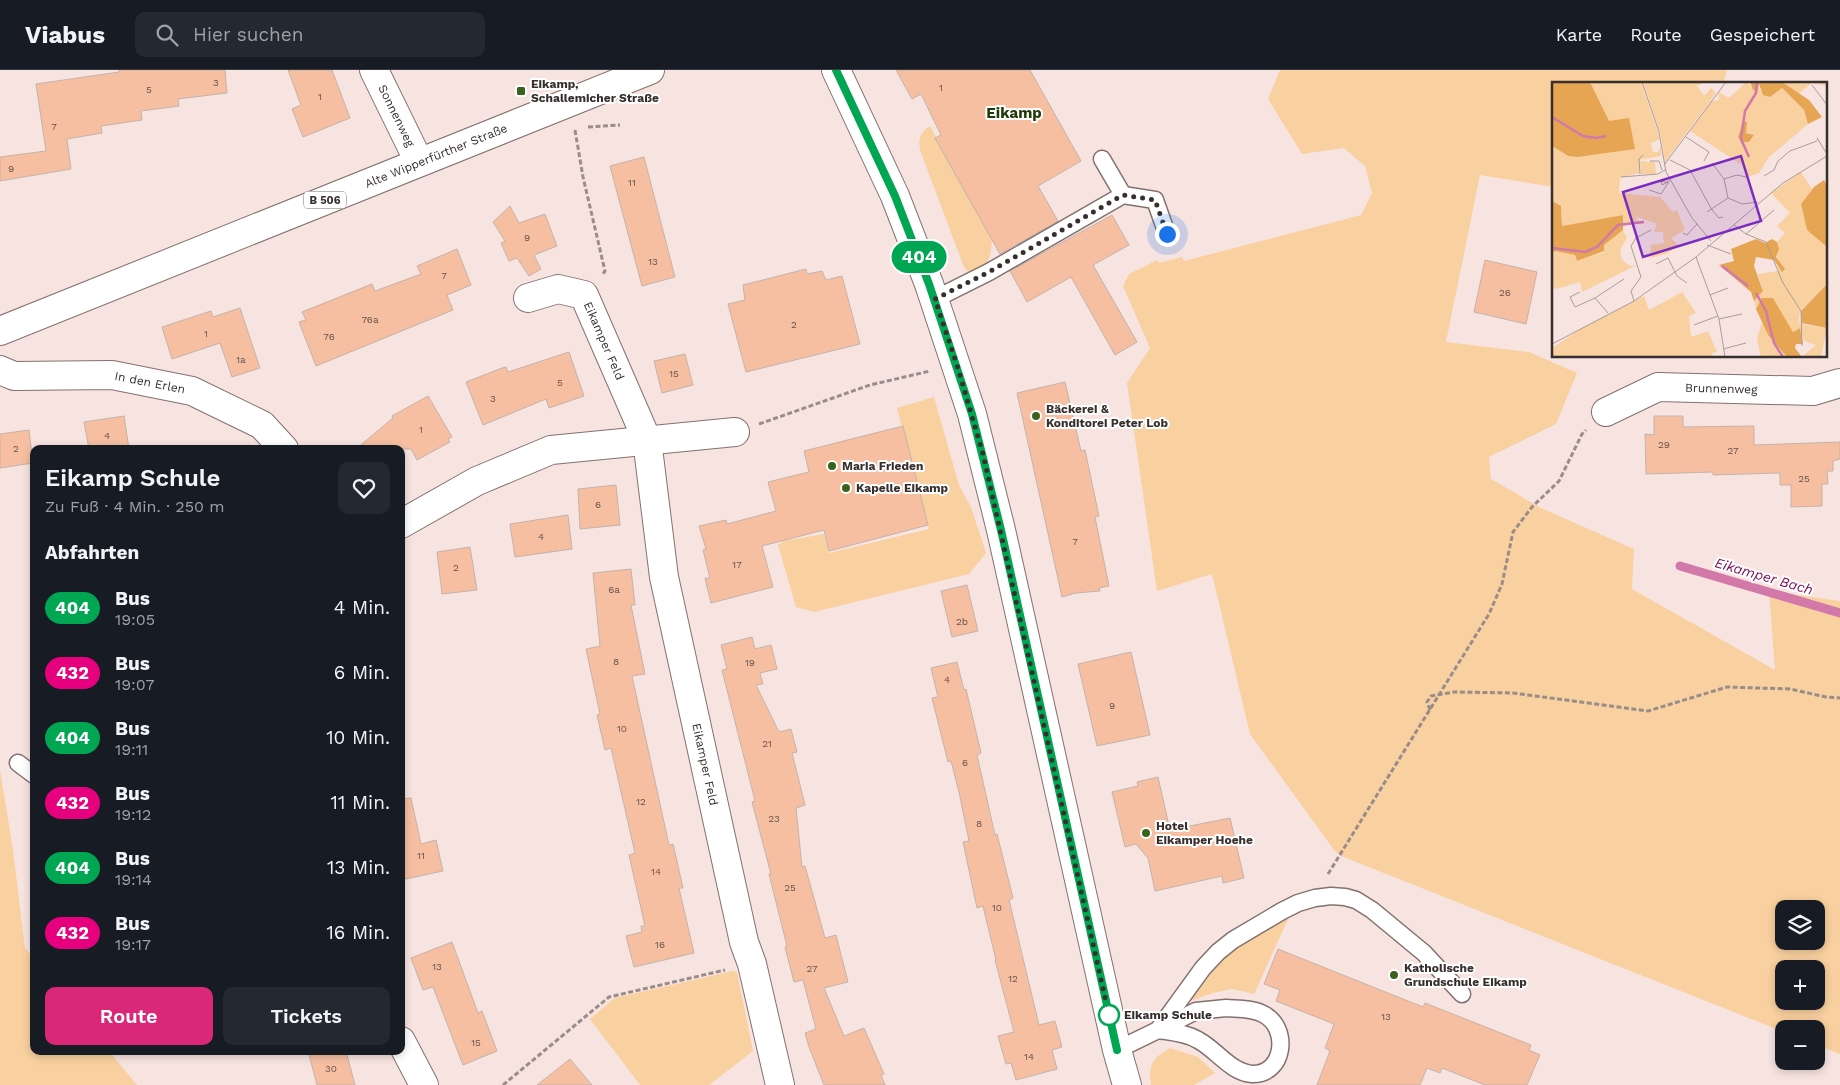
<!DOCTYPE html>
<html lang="de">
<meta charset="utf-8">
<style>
body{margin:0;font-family:"Work Sans",sans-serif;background:#242831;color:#f1f3f6;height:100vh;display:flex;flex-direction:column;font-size:19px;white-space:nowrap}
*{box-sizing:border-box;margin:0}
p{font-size:16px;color:#9ea1a6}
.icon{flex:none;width:28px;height:28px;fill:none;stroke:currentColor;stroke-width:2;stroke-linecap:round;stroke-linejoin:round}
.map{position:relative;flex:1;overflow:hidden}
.panel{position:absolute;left:30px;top:375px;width:375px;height:610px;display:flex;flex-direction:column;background:#171b24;border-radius:10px;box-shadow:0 2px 8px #0003}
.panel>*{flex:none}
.badge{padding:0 10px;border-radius:16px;font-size:18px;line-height:32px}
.fabs{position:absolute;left:1775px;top:830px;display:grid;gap:10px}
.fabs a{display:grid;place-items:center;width:50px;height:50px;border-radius:10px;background:#171b24;box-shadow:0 2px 8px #0003;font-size:25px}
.you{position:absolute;width:25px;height:25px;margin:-12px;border:4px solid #fff;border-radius:50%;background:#1a73e8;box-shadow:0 0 0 8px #1a73e833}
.map>.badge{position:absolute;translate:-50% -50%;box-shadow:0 0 0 2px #fff}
h2{padding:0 15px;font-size:19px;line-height:45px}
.round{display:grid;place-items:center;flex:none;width:52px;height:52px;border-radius:10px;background:#242831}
.summary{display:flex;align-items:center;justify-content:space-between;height:85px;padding:0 15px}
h1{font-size:24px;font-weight:600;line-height:38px}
.action{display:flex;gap:10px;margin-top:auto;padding:10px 15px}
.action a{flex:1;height:58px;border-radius:10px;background:#db2777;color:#fff;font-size:20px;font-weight:600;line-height:58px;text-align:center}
.action a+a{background:#242831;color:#f1f3f6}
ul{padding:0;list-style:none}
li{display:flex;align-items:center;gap:15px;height:65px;padding:0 15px}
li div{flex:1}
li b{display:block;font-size:19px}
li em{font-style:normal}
li .badge{min-width:55px;font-weight:700;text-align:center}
header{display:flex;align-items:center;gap:30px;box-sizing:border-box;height:70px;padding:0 25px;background:#171b24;border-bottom:1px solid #363941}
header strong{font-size:24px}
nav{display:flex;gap:28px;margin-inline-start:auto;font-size:18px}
.search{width:350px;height:45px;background:#242831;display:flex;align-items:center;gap:12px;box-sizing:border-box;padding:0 18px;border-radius:10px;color:#9ea1a6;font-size:19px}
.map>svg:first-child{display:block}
.green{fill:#f9d09f;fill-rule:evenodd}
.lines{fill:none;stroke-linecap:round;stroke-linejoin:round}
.stream{stroke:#d279aa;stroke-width:9}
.building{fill:#f6bfa2;stroke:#c3b3aa}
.service-casing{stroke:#82716e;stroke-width:19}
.minor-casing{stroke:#82716e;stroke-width:30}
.tertiary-casing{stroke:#82716e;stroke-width:30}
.primary-casing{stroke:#82716e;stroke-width:30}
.path{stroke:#998c8a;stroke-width:3;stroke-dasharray:5 2.5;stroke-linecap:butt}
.service{stroke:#fff;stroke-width:16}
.minor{stroke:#fff;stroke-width:28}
.tertiary{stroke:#fff;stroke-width:28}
.primary{stroke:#fff;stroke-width:28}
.line-casing{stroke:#fff;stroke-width:11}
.line{stroke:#00a651;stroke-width:8}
.walk{stroke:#372f2e;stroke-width:5;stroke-dasharray:0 9}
.poi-dot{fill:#3b621d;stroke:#fff;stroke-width:2}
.stop-dot{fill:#fff;stroke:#00a651;stroke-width:2.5}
.labels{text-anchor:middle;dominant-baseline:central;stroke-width:4;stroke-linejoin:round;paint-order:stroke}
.number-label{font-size:10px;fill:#67534b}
.shield{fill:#fff;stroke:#736d6d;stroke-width:1}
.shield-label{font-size:11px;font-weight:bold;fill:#372f2e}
.poi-label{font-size:12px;font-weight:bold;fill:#372f2e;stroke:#fff;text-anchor:start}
.street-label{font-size:12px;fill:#372f2e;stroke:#fff}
.stop-label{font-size:12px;font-weight:bold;fill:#372f2e;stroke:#fff;text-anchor:start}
.water-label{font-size:14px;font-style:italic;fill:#790d55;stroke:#fff}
.quarter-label{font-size:15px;font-weight:bold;fill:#1f3909;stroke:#fff}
.inset-river{fill:none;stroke:#d279aa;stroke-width:2.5}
.inset-road{fill:none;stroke:#aa9c99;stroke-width:1}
.view{fill:#7b2cbf;fill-opacity:0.15;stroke:#7b2cbf;stroke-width:2.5}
.inset-edge{fill:none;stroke:#372f2e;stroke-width:2.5}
</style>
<header>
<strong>Viabus</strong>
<div class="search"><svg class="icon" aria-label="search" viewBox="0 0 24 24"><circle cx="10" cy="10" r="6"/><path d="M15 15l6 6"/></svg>Hier suchen</div>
<nav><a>Karte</a><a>Route</a><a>Gespeichert</a></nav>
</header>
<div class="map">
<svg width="1840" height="1015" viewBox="0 0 1840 1015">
<rect width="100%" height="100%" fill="#f7e4e1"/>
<g class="green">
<path d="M1280,0h447l-4,14h-169v103l-74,-12 -34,167 83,10 48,21 -21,51 -67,33 2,22 50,29 93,41 -2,40 143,81 -6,-79 71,10v453l-24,-9v-16h-32v3l-443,-176 -7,-6 -84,-116 -38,-160 -55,17 -30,-208 23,-35 -27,-62 6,-12 28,-14 2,3 23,-6 2,4 177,-46 11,-22 -7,-27 -21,-18 -42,6 -34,-55zM1784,839h32v32h-32zM1784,899h32v32h-32z"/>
<path d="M930,56l62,113c-1,19 -3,30 -24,33l-4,-5 -44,-117c-2,-12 0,-17 10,-24z"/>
<polygon points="934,327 959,415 971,437 986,483 969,504 814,542 796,537 778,475 784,471 824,464 829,483 929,459 897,338"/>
<polygon points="0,700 13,780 25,878 34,889 34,981 109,981 137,1015 0,1015"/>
<polygon points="1289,844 1289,847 1254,924 1232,919 1213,923 1185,933 1189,925 1227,882"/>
<polygon points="733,901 737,902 753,981 709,1015 640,1015 590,949 615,928"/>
<path d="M1170,978l28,9 17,16 -21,12h-43c-3,-21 2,-27 19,-37z"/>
</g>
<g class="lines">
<polyline class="stream" points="1680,496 1840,543"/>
</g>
<g class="building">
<polygon points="119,0 225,0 227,23 178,29 179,36 141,41 142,50 101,56 102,63 67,69 71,99 0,111 0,87 46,81 36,14 119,2"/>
<polygon points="288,0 332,0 350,48 303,67 292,39 301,35"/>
<polygon points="896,0 1030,0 1081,91 1038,116 1058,151 1000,184 935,68 941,65 921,24 912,29"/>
<polygon points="644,87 675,207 642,216 610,96"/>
<polygon points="510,136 519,153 545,144 557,176 534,185 541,199 529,206 517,188 509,191 501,173 505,171 493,152"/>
<polygon points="1112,145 1129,175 1093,195 1137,272 1115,285 1071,207 1027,232 1010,201"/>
<polygon points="457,179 471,215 447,225 453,240 316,296 299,252 306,250 302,242 372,214 375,221 421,204 417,196"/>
<polygon points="1485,190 1537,202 1526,254 1474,242"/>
<polygon points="806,199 807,204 822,201 826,210 842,206 860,274 746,302 728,234 745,230 743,215"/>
<polygon points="240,238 260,298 232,307 220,273 172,289 162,257 211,241 213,247"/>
<polygon points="569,282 584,326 549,338 546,329 483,355 466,312 502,298 506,297 508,302"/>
<polygon points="685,284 693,315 662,323 654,291"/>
<polygon points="1065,312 1081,381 1085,380 1099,446 1095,447 1109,516 1099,518 1100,521 1076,523 1062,527 1017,323"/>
<polygon points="428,326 452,367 448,369 450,372 417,390 411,379 356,379 393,348 392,346"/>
<polygon points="124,346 129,379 89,379 84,352"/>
<polygon points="1654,346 1683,346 1683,357 1754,356 1754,375 1840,372 1840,389 1833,391 1833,401 1827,401 1828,414 1822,414 1822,436 1791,437 1791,415 1780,415 1780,403 1713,405 1713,402 1646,404 1645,364 1654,365"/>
<polygon points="903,356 928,455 829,481 824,460 762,476 773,517 711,533 705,508 710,508 703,480 706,479 699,456 726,450 727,454 776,441 768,412 809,402 804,381"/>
<polygon points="29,360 33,393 0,398 0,364"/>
<polygon points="616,415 620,455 580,459 578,419"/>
<polygon points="568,445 572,479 515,487 510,454"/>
<polygon points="470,477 477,520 442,524 437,482"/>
<polygon points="631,499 635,535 631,535 645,604 632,606 669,775 673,774 683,818 679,818 694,883 634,897 626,866 642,862 641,856 645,856 629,785 635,783 611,678 605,680 597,645 600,644 586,579 600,576 593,503"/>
<polygon points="967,515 978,561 952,567 941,521"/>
<polygon points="752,567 755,579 771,575 777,599 760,603 763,614 756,615 779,662 791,659 797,682 792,683 805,735 796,738 802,797 805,796 825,868 836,865 848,912 824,918 844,966 864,958 884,1004 881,1005 885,1015 824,1015 809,977 805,963 816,959 803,910 794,912 785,877 787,876 769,804 771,804 752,732 755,731 722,600 727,599 721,575"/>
<polygon points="1131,582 1150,665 1097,676 1078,594"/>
<polygon points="957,592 964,620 966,619 981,683 977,685 995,765 997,764 1013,828 1009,830 1039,955 1055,951 1062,977 1052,980 1057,999 1016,1010 1011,993 1006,994 998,966 1014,962 995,890 996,890 983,836 977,838 963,772 969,771 959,722 951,691 948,692 932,628 938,627 931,598"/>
<polygon points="1158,707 1170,760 1230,748 1244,808 1223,813 1222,806 1155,821 1148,788 1136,774 1125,777 1112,722 1138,716 1137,712"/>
<polygon points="411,728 421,774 436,770 443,801 401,810 401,729"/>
<polygon points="452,872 478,943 482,941 497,981 463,995 433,917 423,920 411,888"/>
<polygon points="1278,879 1423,937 1425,933 1531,975 1529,980 1540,985 1527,1015 1485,1015 1442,998 1440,1003 1427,998 1420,1015 1317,1015 1330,981 1325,978 1334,954 1276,931 1280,920 1264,914"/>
<polygon points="308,981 346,981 355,1015 317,1015"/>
<polygon points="570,989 592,1015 537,1015"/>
</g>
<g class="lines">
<g class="service-casing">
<g id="service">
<polyline points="1102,89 1123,125"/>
<polyline points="935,229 989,202 1123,125 1155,130 1167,164"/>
<polyline points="18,693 34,705"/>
<path d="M1226,938c12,1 26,0 37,6 27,13 22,61 -11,60 -22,-2 -35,-24 -54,-34 -12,-7 -27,-8 -40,-10l38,-19z"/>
<polyline points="1117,980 1158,960 1203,898 1218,882 1233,870 1282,841 1298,833 1315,828 1331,826 1345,827 1356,830 1372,840 1424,883 1462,924"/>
</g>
</g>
<g class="minor-casing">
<g id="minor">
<path id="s1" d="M374,0l45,92"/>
<path id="s2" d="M528,228l30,-9 26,6 63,145 17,137 80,365 8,22 28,121"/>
<path id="s3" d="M0,300l14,6 98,-1 80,16 70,34 22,24"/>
<path id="s4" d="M1606,342l52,-25 155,4 27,-8"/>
<polyline points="401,454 477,411 551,380 735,362"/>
<polyline points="401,971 424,1015"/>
</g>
</g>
<g class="tertiary-casing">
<polyline id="tertiary" points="836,0 895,126 929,214 972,344 1001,460 1117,980 1127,1015"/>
</g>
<g class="primary-casing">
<g id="primary">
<path id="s5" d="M0,261l650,-261"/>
</g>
</g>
<g class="path">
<polyline points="588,57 620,55"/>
<polyline points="575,60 583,107 605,201 602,205"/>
<polyline points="759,354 870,315 930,301"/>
<polyline points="1430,640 1427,632 1431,626 1454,622 1513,623 1648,641 1727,617 1790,619 1826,627 1840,628"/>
<polyline points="1328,804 1489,544 1502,514 1513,462 1532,437 1559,411 1582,364 1586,360"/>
<polyline points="503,1015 609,927 725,900"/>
</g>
<use href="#service" class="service"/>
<use href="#minor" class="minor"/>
<use href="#tertiary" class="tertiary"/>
<use href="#primary" class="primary"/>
</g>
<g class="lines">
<g class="line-casing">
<polyline id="line" points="836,0 895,126 929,214 972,344 1001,460 1117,980"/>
</g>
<use href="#line" class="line"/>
<polyline class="walk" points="1109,945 983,384 957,295 935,229 989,202 1123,125 1155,130 1167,164"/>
</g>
<g class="poi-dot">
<rect x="516" y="16" width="10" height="10" rx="2.5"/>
<circle cx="1036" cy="346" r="5"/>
<circle cx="832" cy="396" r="5"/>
<circle cx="846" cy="418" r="5"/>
<circle cx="1146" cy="763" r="5"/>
<circle cx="1394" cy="905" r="5"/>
</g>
<circle class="stop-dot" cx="1109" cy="945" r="10"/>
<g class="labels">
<g class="number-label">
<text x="216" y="12">3</text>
<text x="941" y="17">1</text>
<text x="149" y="19">5</text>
<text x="320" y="26">1</text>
<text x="54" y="56">7</text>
<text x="11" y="98">9</text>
<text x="632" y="112">11</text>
<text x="527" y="167">9</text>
<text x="653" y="191">13</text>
<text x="444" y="205">7</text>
<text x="1505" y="222">26</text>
<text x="370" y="249">76a</text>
<text x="794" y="254">2</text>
<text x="206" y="263">1</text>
<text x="329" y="266">76</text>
<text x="241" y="289">1a</text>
<text x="674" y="303">15</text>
<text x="560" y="312">5</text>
<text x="493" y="328">3</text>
<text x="421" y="359">1</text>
<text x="107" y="365">4</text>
<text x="1664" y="374">29</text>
<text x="16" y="378">2</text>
<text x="1733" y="380">27</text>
<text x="1804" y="408">25</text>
<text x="598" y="434">6</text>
<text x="541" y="466">4</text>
<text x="1075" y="471">7</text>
<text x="737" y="494">17</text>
<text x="456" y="497">2</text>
<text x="614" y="519">6a</text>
<text x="962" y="551">2b</text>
<text x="616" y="591">8</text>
<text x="750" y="592">19</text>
<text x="947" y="609">4</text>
<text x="1112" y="635">9</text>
<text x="622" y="658">10</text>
<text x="767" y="673">21</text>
<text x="965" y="692">6</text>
<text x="641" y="731">12</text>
<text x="774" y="748">23</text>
<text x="979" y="753">8</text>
<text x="421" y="785">11</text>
<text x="656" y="801">14</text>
<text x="790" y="817">25</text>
<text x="997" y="837">10</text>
<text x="660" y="874">16</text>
<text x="437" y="896">13</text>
<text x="812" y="898">27</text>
<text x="1013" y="908">12</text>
<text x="1386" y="946">13</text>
<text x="476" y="972">15</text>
<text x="1029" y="986">14</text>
<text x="331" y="998">30</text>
</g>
<rect class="shield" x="304" y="121.5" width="42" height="17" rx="4"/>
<g class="shield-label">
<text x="325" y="130">B 506</text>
</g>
<g class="poi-label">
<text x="531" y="14">Eikamp,<tspan x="531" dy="14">Schallemicher Straße</tspan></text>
<text x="1046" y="339">Bäckerei &amp;<tspan x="1046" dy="14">Konditorei Peter Lob</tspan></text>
<text x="842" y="396">Maria Frieden</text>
<text x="856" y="418">Kapelle Eikamp</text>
<text x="1156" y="756">Hotel<tspan x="1156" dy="14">Eikamper Hoehe</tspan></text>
<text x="1404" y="898">Katholische<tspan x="1404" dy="14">Grundschule Eikamp</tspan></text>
</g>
<g class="street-label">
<text stroke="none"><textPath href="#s1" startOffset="51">Sonnenweg</textPath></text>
<text stroke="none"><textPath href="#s5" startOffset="470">Alte Wipperfürther Straße</textPath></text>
<text stroke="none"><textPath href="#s2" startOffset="108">Eikamper Feld</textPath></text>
<text stroke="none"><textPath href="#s3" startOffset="152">In den Erlen</textPath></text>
<text stroke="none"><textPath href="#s4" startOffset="121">Brunnenweg</textPath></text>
<text stroke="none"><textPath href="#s2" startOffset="546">Eikamper Feld</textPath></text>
</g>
<g class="stop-label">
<text x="1124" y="945">Eikamp Schule</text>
</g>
<g class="water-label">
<text transform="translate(1764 506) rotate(16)">Eikamper Bach</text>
</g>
<g class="quarter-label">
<text x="1014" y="43">Eikamp</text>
</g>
</g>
<g transform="translate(1552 12)">
<rect width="275" height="275" fill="#f7e4e1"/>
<path d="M38,0h51l19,57 -9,4 2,9h5l3,-6v10l-22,4v13l-19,5 -1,15 41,4 13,15 4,-2 8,20 -14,8 8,8 -13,8 -16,4 1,-13 13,-2 -1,-11h-9l3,-8 -11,-4 -10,-3 2,5 -15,2v-9l-61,11 -1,-19 -9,-6v-55l15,10 10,1 32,-35zM91,0h62l-8,4 7,10 7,-8 5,5 -51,69 -4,-26zM194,0l11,9 2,-7 1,6 9,7 13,-9 22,22 4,14 -39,33 -10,16 -12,4 -5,-12 -52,-34 21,-30 8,-1 -1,-8 11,6zM194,40l-2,9 10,5 -5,6h-6l7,17 -12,-22zM230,0h45v4l-15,-3 -15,12zM88,79l15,1 1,12h-15zM249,90l11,17 -11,15 6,26 20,15v39l-27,27 -1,9 1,4 27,4 -6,29h-19l14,-12 -12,-4 -4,-13 -7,4 -20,-34 -11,1 -6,10 -2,-8 9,-10 -5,-17 20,-3 -1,-29 8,-9 -8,-7 13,-13 -19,-20zM71,148l4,8 -7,12 2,10 8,6 7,-1 -55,27 -2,-10 -24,7 -4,-2v-34l3,-2 20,4 2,6 27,-9v-7zM130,210l14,21 -7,3 2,21 17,-6 9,21 -5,1 1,4h-161v-9l30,-20 62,-32 5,14zM210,240l6,13 19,22h-26l-4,-18z" fill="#f9d09f" fill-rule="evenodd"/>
<path d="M0,0h38l19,39 20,-3 6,31 -58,8 -9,-1 -16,-10zM198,0h32l27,18 13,17 -14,7 -4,-14 -22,-22 -12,9 -7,-2 -4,-11 -2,8 -4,-2zM191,39l4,1 -1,11 8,2 -5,7h-6l7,17 -12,-22zM272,98l3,5 -1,61 -19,-16 -6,-26 13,-17zM0,119l9,5 1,20 61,-11v15l-19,15v6l-27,10 -2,-6 -20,-4 -3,2zM204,157l9,4 7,-4 5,3 2,7 -3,8 9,12 -3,3 -8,-12 -18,-3 -2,9 9,25 -9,10 -3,-9 -32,-27 15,-4 -3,-12zM275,202v44l-26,-5v-12zM210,216h11l20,34 7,-4 3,16h-7l-1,4 7,9h-15l-19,-22 -12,-26z" fill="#e5a553"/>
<path class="inset-river" d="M0,35l31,19 13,2 10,-2M197,75l-8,-18 4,-28 11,-18 1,-11M0,166l33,4 12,-5 21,-22 26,-3M170,184l26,20M204,211l10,18 8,32 9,14"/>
<path class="inset-road" d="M90,0l17,50 7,40 26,46 19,23M260,3l15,20M134,55l23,15 -5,9M267,59l-2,-3 10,16M118,78l20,10 22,40 7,8 4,-1M98,79h9l3,9M160,81l12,16 4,19 14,6 16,-2M112,83l62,-83M88,92l-1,-15 4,-4M212,94l10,-6 4,-9 12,-10 27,-10M69,95l37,-3 7,-4M172,97l13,-4 9,2M109,99l4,1h3l-6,3zM97,108l12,4 9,-14M155,130l21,-14M182,143l12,9 28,-24M131,151l4,2 10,-11M194,152l20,8 17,41 18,28 1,35M155,163l24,9M144,175l23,62 6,38M104,182l12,-6 9,18 10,7M28,210l-10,5 5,10 20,-9 13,15M158,213l18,-7M43,216l29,-19M82,219l-3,-10 10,-14 -10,-31 5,-8 15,-8M167,237l23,-5M142,243l24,-9M0,262l82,-43 62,-44 87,-74 44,-27M171,267l23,-6"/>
<path class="view" d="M189,74l20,65 -118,36 -20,-65z"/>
<rect width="275" height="275" class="inset-edge"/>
</g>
</svg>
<div class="fabs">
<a><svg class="icon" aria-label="layers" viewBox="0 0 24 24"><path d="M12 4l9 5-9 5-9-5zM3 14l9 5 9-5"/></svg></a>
<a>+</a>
<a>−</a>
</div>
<div class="you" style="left:1167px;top:164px"></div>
<b class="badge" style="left:919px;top:187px;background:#00a651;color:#fff">404</b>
<section class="panel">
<div class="summary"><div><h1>Eikamp Schule</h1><p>Zu Fuß · 4 Min. · 250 m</p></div><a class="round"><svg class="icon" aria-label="heart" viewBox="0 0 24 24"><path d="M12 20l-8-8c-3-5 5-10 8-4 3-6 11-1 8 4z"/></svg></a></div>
<h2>Abfahrten</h2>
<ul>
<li><span class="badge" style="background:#00a651;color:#fff">404</span><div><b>Bus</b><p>19:05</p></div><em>4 Min.</em></li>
<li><span class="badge" style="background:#e6007e;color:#fff">432</span><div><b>Bus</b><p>19:07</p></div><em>6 Min.</em></li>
<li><span class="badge" style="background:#00a651;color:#fff">404</span><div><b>Bus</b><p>19:11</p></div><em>10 Min.</em></li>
<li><span class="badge" style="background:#e6007e;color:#fff">432</span><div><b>Bus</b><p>19:12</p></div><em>11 Min.</em></li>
<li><span class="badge" style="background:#00a651;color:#fff">404</span><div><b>Bus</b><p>19:14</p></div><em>13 Min.</em></li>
<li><span class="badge" style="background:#e6007e;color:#fff">432</span><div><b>Bus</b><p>19:17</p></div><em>16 Min.</em></li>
</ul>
<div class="action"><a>Route</a><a>Tickets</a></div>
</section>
</div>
